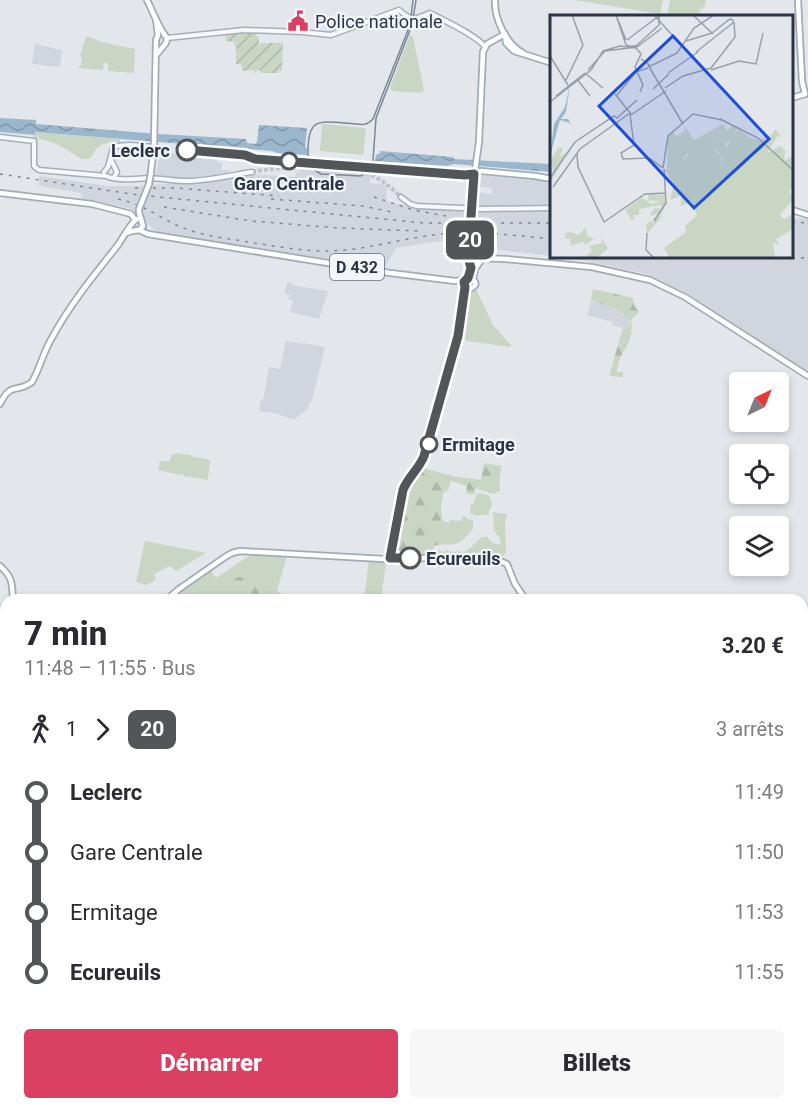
<!DOCTYPE html>
<html lang="fr">
<meta charset="utf-8">
<style>
body{margin:0;font-family:Roboto,sans-serif;background:#f7f7f7;color:#2b2b33;height:100vh;display:flex;flex-direction:column;font-size:22px;white-space:nowrap}
*{box-sizing:border-box;margin:0}
p{font-size:20px;color:#7c7c81}
.icon{flex:none;width:33px;height:33px;fill:none;stroke:currentColor;stroke-width:2;stroke-linecap:round;stroke-linejoin:round}
.map{position:relative;flex:1;overflow:hidden}
.panel{position:absolute;left:0px;top:594px;width:808px;height:516px;display:flex;flex-direction:column;background:#fff;border-radius:18px 18px 0 0;box-shadow:0 3px 9px #0003}
.panel>*{flex:none}
.badge{padding:0 12px;border-radius:9px;font-size:21px;line-height:39px}
.needle{width:39px;rotate:43deg}
.buttons{position:absolute;left:729px;top:372px;display:grid;gap:12px}
.buttons a{display:grid;place-items:center;width:60px;height:60px;border-radius:6px;background:#fff;box-shadow:0 3px 9px #0003;font-size:30px}
.map>.badge{position:absolute;translate:-50% -50%;box-shadow:0 0 0 3px #fff}
.legs{display:flex;align-items:center;gap:9px;height:66px;padding:0 24px;font-size:20px}
.legs p{margin-inline-start:auto}
.overview{display:flex;align-items:center;justify-content:space-between;height:102px;padding:0 24px}
h1{font-size:33px;font-weight:800;line-height:45px}
.primary-button{display:flex;gap:12px;margin-top:auto;padding:12px 24px}
.primary-button a{flex:1;height:69px;border-radius:6px;background:#d94061;color:#fff;font-size:24px;font-weight:800;line-height:69px;text-align:center}
.primary-button a+a{background:#f7f7f7;color:#2b2b33}
ul{padding:0 24px;list-style:none}
li{display:flex;align-items:center;gap:21px;height:60px;font-size:22px}
li i{display:grid;place-items:center;width:9px;height:100%;margin:0 8px;background:currentColor}
li i::after{content:'';width:15px;height:15px;margin:-8px;border:4px solid;border-radius:50%;background:#fff}
li p{margin-inline-start:auto}
li:first-child i{background:linear-gradient(#0000 50%,currentColor 0)}
li:last-child i{background:linear-gradient(currentColor 50%,#0000 0)}
.map>svg:first-child{display:block}
.built{fill:#d1d6de}
.green{fill:#c9d6c3}
.forest{fill:url(#forest-firs)}
.garden{fill:url(#garden-furrows)}
.water{fill:url(#water-waves)}
.lines{fill:none;stroke-linecap:round;stroke-linejoin:round}
.minor-tunnel{stroke:#bec3cb;stroke-width:4;stroke-dasharray:4 2;stroke-linecap:butt}
.minor-casing{stroke:#a7aeb7;stroke-width:7}
.major-casing{stroke:#a1acb9;stroke-width:8}
.minor{stroke:#f6f8fa;stroke-width:4}
.major{stroke:#fff;stroke-width:4.5}
.tram{stroke:#7b8797;stroke-width:1.5}
.rail{stroke:#7b8797;stroke-width:1.5;stroke-dasharray:3 6;stroke-linecap:butt}
.major-bridge-casing{stroke:#a1acb9;stroke-width:8;stroke-linecap:butt}
.major-bridge{stroke:#fff;stroke-width:4.5}
.line-1-casing{stroke:#fff;stroke-width:14}
.line-1{stroke:#535658;stroke-width:9}
.stop-1-dot{fill:#fff;stroke:#535658;stroke-width:3}
.labels{text-anchor:middle;dominant-baseline:central;stroke-width:4.5;stroke-linejoin:round;paint-order:stroke}
.shield{fill:#f3f6f9;stroke:#666f7c;stroke-width:1.5}
.shield-label{font-size:16px;font-weight:bold;fill:#293546}
.poi-label{font-size:18px;fill:#293546;stroke:#f3f6f9;text-anchor:start}
.stop-label{font-size:18px;font-weight:bold;fill:#293546;stroke:#f3f6f9;text-anchor:start}
.inset-road{fill:none;stroke:#99a0aa;stroke-width:1.5}
.view{fill:#1d4ed8;fill-opacity:0.15;stroke:#1d4ed8;stroke-width:3}
.inset-edge{fill:none;stroke:#293546;stroke-width:3}
</style>
<div class="map">
<svg width="808" height="1110" viewBox="0 0 808 1110">
<defs>
<pattern id="forest-firs" width="22" height="20" patternUnits="userSpaceOnUse" patternTransform="scale(1.5)"><rect width="22" height="20" fill="#c9d6c3"/><path d="M5 1l3.5 6h-7zM16 11l3.5 6h-7z" fill="#adb8a9"/></pattern>
<pattern id="garden-furrows" width="10" height="10" patternUnits="userSpaceOnUse" patternTransform="scale(1.5)"><rect width="10" height="10" fill="#c9d6c3"/><path d="M-1 1l2-2M0 10L10 0M9 11l2-2" fill="none" stroke="#adb8a9"/></pattern>
<pattern id="water-waves" width="16" height="10" patternUnits="userSpaceOnUse" patternTransform="scale(1.5)"><rect width="16" height="10" fill="#9bb7ce"/><path d="M0 5q4-4 8 0t8 0" fill="none" stroke="#7e96a9"/></pattern>
</defs>
<rect width="100%" height="100%" fill="#e3e7ec"/>
<g class="built">
<polygon points="35,44 62,50 60,67 32,64"/>
<polygon points="165,152 217,159 217,162 222,163 222,170 232,170 227,173 190,179 156,176 159,155"/>
<polygon points="303,164 371,169 370,183 383,184 387,187 386,201 416,208 475,210 476,192 492,194 492,188 480,187 481,176 551,181 552,256 465,246 465,241 435,242 396,248 385,268 155,231 147,223 143,215 131,209 81,198 81,193 39,186 39,176 108,186 140,186 193,182 252,174 295,177 296,173 299,171"/>
<polygon points="792,218 808,219 808,371 724,319 687,293 647,274 582,260 552,256 792,256"/>
<polygon points="288,282 297,286 328,291 319,319 290,312 293,301 288,299 290,295 284,293"/>
<polygon points="591,300 604,304 627,317 630,327 627,329 612,325 613,322 587,315"/>
<polygon points="286,341 305,344 305,343 325,347 312,400 307,409 294,420 274,413 259,411 261,400 263,400 269,367 280,369"/>
</g>
<g class="green">
<polygon points="575,0 663,0 660,14"/>
<polygon points="670,0 706,0 705,6 700,10 699,16 667,16"/>
<polygon points="410,35 413,37 424,90 421,93 392,91 390,88"/>
<polygon points="86,36 102,42 135,49 134,73 108,71 108,64 104,62 103,70 78,68 78,67 81,66 82,57 80,56"/>
<polygon points="322,124 364,128 366,129 363,155 320,151"/>
<path d="M35,132l85,7v4c-7,0 -15,-1 -20,3 -9,6 -5,15 -19,13 -15,-10 -28,-19 -47,-21z"/>
<polygon points="476,289 493,325 511,345 510,347 467,341 463,337 462,333 466,298 470,292"/>
<polygon points="175,453 191,455 191,456 210,460 208,478 207,480 184,476 183,474 180,475 158,470 160,461 170,461 171,454 175,455"/>
<path d="M478,493l10,2c4,4 5,9 2,14l-1,1v5h-11l-2,1 -6,-3 1,-9h2l2,-6z"/>
<polygon points="493,512 507,514 505,522 506,553 501,558 434,556 438,550 444,552 446,550 453,552 461,551 463,553 469,549 482,537 487,537 493,543 501,545 500,538 494,531"/>
<polygon points="466,516 466,519 473,520 473,528 464,539 463,540 460,536 452,539 444,536 450,520 461,521 463,517"/>
<polygon points="145,541 206,553 176,571 170,566 154,574 156,580 146,585 136,582"/>
<polygon points="252,554 287,555 277,591 291,600 169,600 211,571 216,578"/>
<polygon points="369,560 384,561 386,563 381,600 364,600"/>
</g>
<g class="forest">
<path d="M593,289l40,9 1,7 5,7 -8,8c4,26 -12,29 -14,52h6v5l-14,-1 14,-48 4,1 3,-2c0,-3 -1,-6 -3,-9 -6,-8 -27,-15 -36,-18z"/>
<path d="M484,463l17,3 -2,25 -6,3 -18,-6v5l-3,2 -6,-2 1,-7 -16,-5 -3,9 -5,3c0,5 -2,12 -2,16 0,5 2,6 0,11l8,3 -4,13 7,3 8,-3 3,4c-11,8 -18,2 -29,6l-4,9 -35,-2 9,-57 5,-14 10,-12 3,1 2,-3 28,8 29,4z"/>
<path d="M239,577c13,3 21,10 20,23h-19l2,-5 -1,-4c-3,0 -10,-5 -12,-7v-2z"/>
<polygon points="6,867 6,977 2,981 6,997 6,1051 0,1049 0,868"/>
<polygon points="0,1089 6,1089 6,1104 191,1104 192,1106 199,1104 752,1104 752,1110 0,1110"/>
</g>
<polygon class="garden" points="244,32 256,33 256,36 259,37 259,45 260,45 260,43 283,43 282,71 279,71 278,73 261,73 260,70 257,70 256,73 255,73 254,70 242,71 241,64 236,64 236,47 234,44 235,42 226,41 225,34"/>
<g class="water">
<polygon points="0,118 36,120 36,124 159,134 246,139 247,143 255,144 257,142 259,125 307,128 305,147 307,149 307,155 277,153 272,151 35,132 35,135 0,132"/>
<polygon points="380,151 453,157 454,159 551,164 551,172 454,164 447,166 375,161 376,155 380,153"/>
</g>
<g class="lines">
<path class="minor-tunnel" d="M252,172c28,-6 53,-4 81,-2 13,1 25,1 38,5 12,5 21,14 30,22"/>
<g class="minor-casing">
<g id="minor">
<path d="M167,38l77,-8 58,2 29,3 68,-25c12,11 16,10 31,3 13,7 48,23 55,34"/>
<path d="M0,137l34,4v25l5,4 67,6c11,5 29,3 42,2 14,0 29,4 43,3 20,-1 41,-6 61,-9"/>
<polyline points="111,160 117,172 114,177"/>
<polyline points="104,172 108,167 113,148 116,146 130,145 154,147"/>
<polyline points="401,197 410,204 417,206 483,209 552,208"/>
</g>
</g>
<g class="major-casing">
<g id="major">
<path d="M147,0c6,12 12,29 20,38l-1,5 -9,11"/>
<path d="M495,0c-1,18 11,44 28,53"/>
<polyline points="798,0 802,81 805,94"/>
<polyline points="505,34 506,43 514,51 552,63"/>
<polyline points="792,98 805,94"/>
<polyline points="151,172 154,145 156,40 158,35 156,20"/>
<polyline points="474,174 481,171 535,176 552,179"/>
<polyline points="472,191 479,142 483,52 487,44 505,34"/>
<polyline points="0,193 92,204 131,214 135,220"/>
<polyline points="792,210 808,215"/>
<polyline points="139,212 143,226"/>
<polyline points="139,230 148,234 390,273 455,281 465,280"/>
<polyline points="126,233 132,231 139,230 143,226"/>
<polyline points="480,258 506,259 592,267 650,280 685,297 808,376"/>
<path d="M463,298c2,-3 4,-7 7,-9 5,-3 8,-4 3,-10l2,-10 5,-7c0,-6 -7,-12 -10,-19"/>
<path d="M0,404c11,-23 16,-10 32,-22 8,-14 12,-32 21,-46 18,-33 42,-62 65,-91 5,-7 12,-22 19,-26"/>
<path d="M390,558l13,-68c5,-13 16,-21 21,-34l34,-120 7,-49 -1,-4 5,-7 2,-8 -2,-7 1,-20"/>
<path d="M0,566c13,12 12,17 13,34"/>
<polyline points="166,600 179,589 225,557 232,553 240,551 384,559 429,558 500,561 507,564 515,584 526,600"/>
<polyline points="0,772 6,764"/>
<polyline points="754,1104 755,1110"/>
</g>
</g>
<use href="#minor" class="minor"/>
<use href="#major" class="major"/>
<path class="tram" d="M413,0l-3,25 -37,94c-6,6 -9,6 -17,5 -41,-3 -49,-9 -48,39l5,6 8,5 40,2 9,-6 3,-10 3,-42 36,-93 4,-25"/>
<g class="rail">
<polyline points="0,174 138,195 424,223 552,223"/>
<polyline points="135,188 175,188 279,196"/>
<polyline points="374,197 413,210 446,216"/>
<path d="M118,199c9,2 18,5 26,9 15,7 29,17 45,22 17,6 35,8 53,11 26,4 52,9 78,10 38,1 75,-11 113,-16 39,-5 79,0 119,4"/>
<polyline points="271,199 363,206 396,213"/>
<polyline points="164,207 251,221 339,228 421,231"/>
<polyline points="792,222 808,223"/>
<polyline points="738,256 808,258"/>
</g>
<g class="major-bridge-casing">
<g id="major-bridge">
<polyline points="139,212 139,209 149,184 151,172"/>
<polyline points="470,241 472,191"/>
</g>
</g>
<use href="#major-bridge" class="major-bridge"/>
</g>
<g class="lines">
<g class="line-1-casing">
<path id="line-1" d="M187,150l58,5 10,4 210,16 9,-1 -5,71v16l2,7 -3,10 -4,4 1,5 -7,49 -34,120c-5,13 -16,21 -21,34l-13,68h20"/>
</g>
<use href="#line-1" class="line-1"/>
</g>
<defs>
<g id="civic-bare" transform="scale(1.62)"><path d="M-.6-6.5H3V-4.5H.6V-3L4-1V1h2V6H-6V1h2V-1L-.6-3ZM-1.2 2.5V6h2.4V2.5Z" fill="#d94061" stroke="#f3f6f9" stroke-width="2.5" paint-order="stroke"/></g>
</defs>
<g fill-rule="evenodd">
<use href="#civic-bare" x="298" y="21"/>
</g>
<g class="stop-1-dot">
<circle cx="187" cy="150" r="10"/>
<circle cx="289" cy="161" r="8"/>
<circle cx="429" cy="444" r="8"/>
<circle cx="410" cy="558" r="10"/>
</g>
<g class="labels">
<rect class="shield" x="330" y="254" width="54" height="26" rx="4.5"/>
<g class="shield-label">
<text x="357" y="267">D 432</text>
</g>
<g class="poi-label">
<text x="315" y="21">Police nationale</text>
</g>
<g class="stop-label">
<text x="170" y="150" text-anchor="end">Leclerc</text>
<text x="289" y="183" text-anchor="middle">Gare Centrale</text>
<text x="442" y="444">Ermitage</text>
<text x="426" y="558">Ecureuils</text>
</g>
</g>
<g transform="translate(550 15)">
<rect width="243" height="243" fill="#e3e7ec"/>
<path d="M133,109l11,16 -3,9 -17,19h-7l1,-30 5,-6 3,4 9,-5zM173,109l4,7 6,-6 5,3 -6,10 7,-9 10,8 -17,13 -5,-4 5,-8 -7,6 3,5 -7,24 2,-17 -11,-10 7,-6 -5,-8zM9,132l4,2 -4,8 8,-5 -17,32 3,-14 -3,-10zM97,179l-5,4 10,6 9,-3h-9v-6v5l-4,1 1,-7 17,1 -2,13 -3,6 -7,6 8,-6 -1,4 -14,16 -1,-9 4,-4 4,2 -1,-3 7,-7 -9,3 -1,-3 5,-5 7,1 -1,-4 -22,4v6h-6l1,4 -2,1 -7,-10z" fill="#c9d6c3"/>
<path d="M173,109l-7,10h8l-12,12 6,8 4,-1 -1,19 7,-23 21,-12 12,4 6,-6 -3,8 12,-14 3,6 8,-4 -10,6 -10,16 13,-7 5,4 -1,11 9,-5v32l-4,3 4,8 -13,16 4,4 9,-5v15l-17,10 4,7 -7,-4 2,16h-105l-6,-10 22,-16 -1,-6 12,-11 -5,-13 -11,4v-10l-11,4 4,-16 -9,-14 12,-5 -11,1 6,-6 6,4 4,-8 2,4 5,-7 -6,-1 5,-5 -1,-9 -4,-1 4,-5 2,7 5,1zM35,213l3,9 6,1 -8,7 -3,-3 -12,4 -1,-7 -6,-1 3,-4h-6l9,-2 9,3zM51,222l7,11 -11,10h-13l8,-7 -3,-5 13,-3z" fill="#c9d6c3"/>
<path d="M20,70l-4,27 -5,7h7l9,16 -7,-12 -10,-3 -10,36 4,-32 11,-17z" fill="#9bb7ce"/>
<path class="inset-road" d="M66,0l10,25M66,0l10,30 7,2M143,0l20,19M105,1l26,29M162,18l18,-14 4,2M77,25l33,-25M136,26l26,-8M78,31h8l23,-21v-10M87,32l25,-19M146,37l38,-30M0,41l18,29M91,44l10,7 26,-13 17,-25 20,-13M98,50l35,59M38,55l17,-19 32,-4M161,55l28,-9 17,3 7,-31M35,58l18,15M118,58l30,-21M27,64l13,17M15,67l18,-37 -11,-30M115,73l18,-12 28,-8 24,-31 -1,-15M103,74l16,-15M65,79l16,20M67,80l19,-23 12,-4M6,81l29,-23M0,87l41,-32 12,-19 17,-5 16,2 5,6 -6,13 8,18 -3,7M80,99l4,31 -13,8 2,6 26,-1 14,10M81,100l35,-24M170,104l38,19 35,32M27,139l1,13 26,55 41,-28 20,-1M113,153l5,-32 25,-22 29,6M0,163l25,-36 39,-26 3,2 20,-18M3,172l27,-38 50,-36M104,206l12,-18 -2,-34M97,218l-1,17 8,8"/>
<path class="view" d="M123,21l96,103 -75,69 -95,-102z"/>
<rect width="243" height="243" class="inset-edge"/>
</g>
</svg>
<div class="buttons">
<a><svg class="needle" viewBox="-14 -14 28 28"><path d="M0-13l5 13h-10z" fill="#e53935"/><path d="M0 13l5-13h-10z" fill="#7c7c81"/></svg></a>
<a><svg class="icon" aria-label="locate" viewBox="0 0 24 24"><circle cx="12" cy="12" r="6"/><path d="M12 2v4M12 18v4M2 12h4M18 12h4"/></svg></a>
<a><svg class="icon" aria-label="layers" viewBox="0 0 24 24"><path d="M12 4l9 5-9 5-9-5zM3 14l9 5 9-5"/></svg></a>
</div>
<b class="badge" style="left:470px;top:240px;background:#535658;color:#fff">20</b>
<section class="panel">
<div class="overview"><div><h1>7 min</h1><p>11:48 – 11:55 · Bus</p></div><b>3.20 €</b></div>
<div class="legs"><svg class="icon" aria-label="walk" viewBox="0 0 24 24"><circle cx="13" cy="4" r="2"/><path d="M13 8l-2 6 4 7M11 14l-3 7M7 12l3-4h3l4 4"/></svg>1<svg class="icon" aria-label="forward" viewBox="0 0 24 24"><path d="M9 5l7 7-7 7"/></svg><b class="badge" style="background:#535658;color:#fff">20</b><p>3 arrêts</p></div>
<ul>
<li><i style="color:#535658"></i><b>Leclerc</b><p>11:49</p></li>
<li><i style="color:#535658"></i><span>Gare Centrale</span><p>11:50</p></li>
<li><i style="color:#535658"></i><span>Ermitage</span><p>11:53</p></li>
<li><i style="color:#535658"></i><b>Ecureuils</b><p>11:55</p></li>
</ul>
<div class="primary-button"><a>Démarrer</a><a>Billets</a></div>
</section>
</div>
